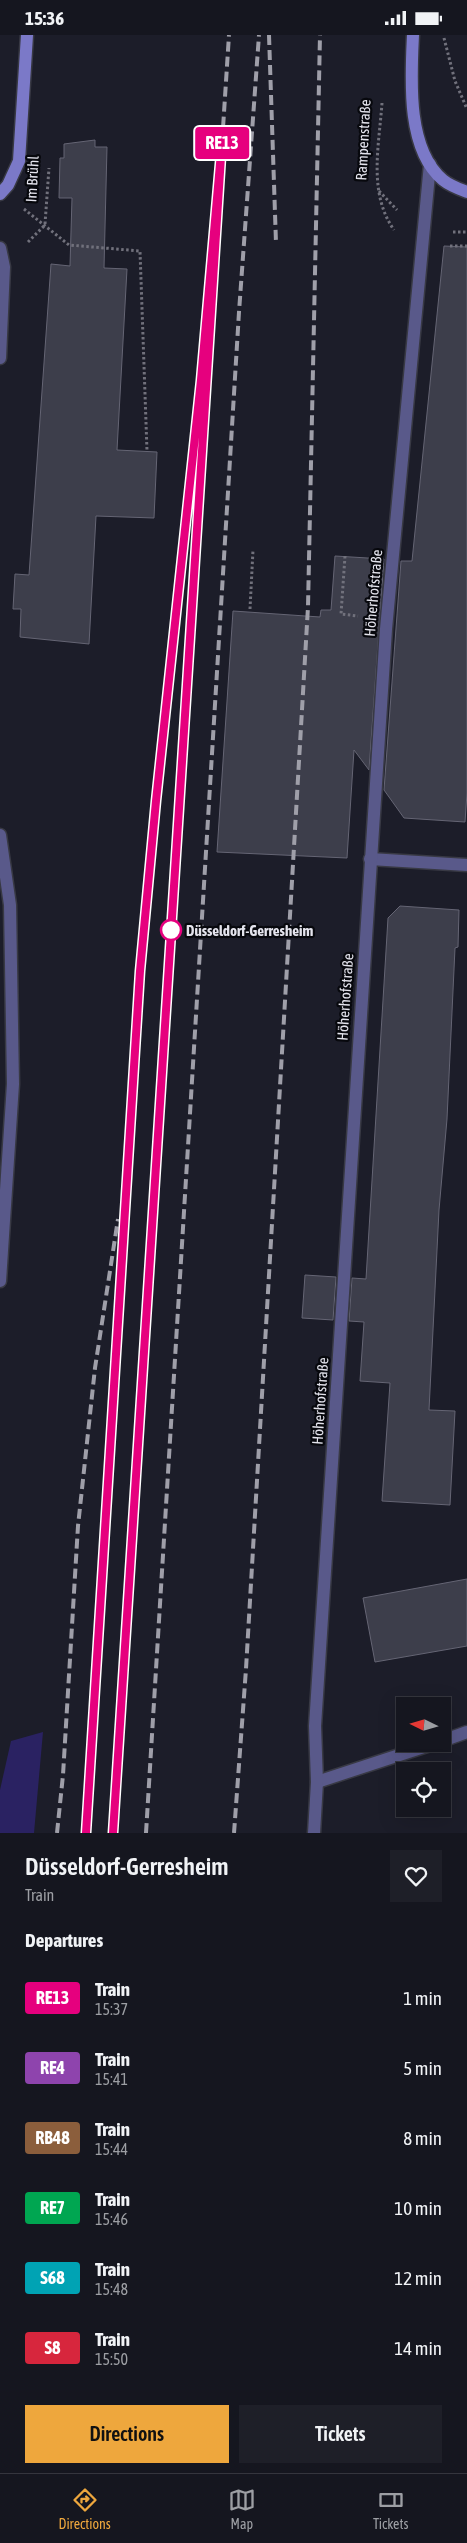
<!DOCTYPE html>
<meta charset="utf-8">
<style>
body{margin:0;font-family:"Asap Condensed",sans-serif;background:#1e1f28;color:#f1f3f6;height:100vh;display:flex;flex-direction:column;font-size:19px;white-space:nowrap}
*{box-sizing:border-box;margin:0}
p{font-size:16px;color:#9d9fa4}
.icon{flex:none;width:28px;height:28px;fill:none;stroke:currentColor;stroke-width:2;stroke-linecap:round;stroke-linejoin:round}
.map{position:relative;height:1798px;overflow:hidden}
.panel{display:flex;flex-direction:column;background:#15161f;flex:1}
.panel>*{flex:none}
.badge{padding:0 10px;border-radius:4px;font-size:18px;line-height:32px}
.needle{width:32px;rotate:275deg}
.tools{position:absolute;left:396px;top:1662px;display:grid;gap:10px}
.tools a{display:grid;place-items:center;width:55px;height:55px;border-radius:0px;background:#15161f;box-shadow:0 5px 20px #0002,0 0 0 1px #34353d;font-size:25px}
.map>.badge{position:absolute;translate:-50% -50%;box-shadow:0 0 0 2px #fff}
h2{padding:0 25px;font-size:19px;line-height:45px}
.round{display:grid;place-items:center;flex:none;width:52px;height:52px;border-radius:0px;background:#1e1f28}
.headline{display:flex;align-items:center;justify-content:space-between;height:85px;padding:0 25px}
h1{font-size:24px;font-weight:600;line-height:38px}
.action{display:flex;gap:10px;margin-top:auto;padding:10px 25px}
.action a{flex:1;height:58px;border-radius:0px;background:#eea73d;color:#111;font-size:20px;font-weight:600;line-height:58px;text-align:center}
.action a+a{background:#1e1f28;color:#f1f3f6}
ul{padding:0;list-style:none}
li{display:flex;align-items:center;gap:15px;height:70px;padding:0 25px}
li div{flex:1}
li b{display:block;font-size:19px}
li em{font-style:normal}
li .badge{min-width:55px;font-weight:700;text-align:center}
.status{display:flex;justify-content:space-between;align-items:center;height:35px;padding:0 25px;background:#15161f;direction:ltr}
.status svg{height:14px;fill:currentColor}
.tabs{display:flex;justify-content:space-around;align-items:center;height:70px;border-top:1px solid #34353d;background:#15161f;font-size:14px;color:#9d9fa4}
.tabs a{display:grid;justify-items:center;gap:2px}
.tabs .on{color:#eea73d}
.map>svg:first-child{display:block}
.green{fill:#2a2262}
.building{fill:#3d3e4b;stroke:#656574}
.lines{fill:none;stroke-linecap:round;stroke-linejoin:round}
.service-casing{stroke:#383944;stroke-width:15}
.minor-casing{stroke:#383944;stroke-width:15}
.secondary-casing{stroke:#383944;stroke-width:15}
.path{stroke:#71717c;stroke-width:3;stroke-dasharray:2.5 2.5;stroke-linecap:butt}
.service{stroke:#59598a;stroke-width:12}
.minor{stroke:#59598a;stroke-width:12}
.secondary{stroke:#7b79c8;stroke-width:12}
.rail{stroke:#9f9fa9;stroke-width:4;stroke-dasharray:10 5;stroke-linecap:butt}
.line-casing{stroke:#fff;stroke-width:11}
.line{stroke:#e6007e;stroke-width:8}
.stop-dot{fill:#fff;stroke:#e6007e;stroke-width:2.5}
.labels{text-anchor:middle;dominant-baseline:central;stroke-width:4.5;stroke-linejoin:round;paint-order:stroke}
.street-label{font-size:15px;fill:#e4e4ed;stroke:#07080d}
.stop-label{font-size:15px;font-weight:bold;fill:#e4e4ed;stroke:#07080d;text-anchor:start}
</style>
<div class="status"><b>15:36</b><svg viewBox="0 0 49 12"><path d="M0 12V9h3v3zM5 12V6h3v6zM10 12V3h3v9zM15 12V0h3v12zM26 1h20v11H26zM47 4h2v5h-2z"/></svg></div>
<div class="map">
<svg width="467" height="1798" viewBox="0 0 467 1798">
<rect width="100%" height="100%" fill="#1c1d29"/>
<polygon class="green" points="43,1697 34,1798 0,1798 0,1755 11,1706"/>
<g class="building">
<polygon points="95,105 95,112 107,112 104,233 127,234 117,415 157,417 154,483 96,481 89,609 20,602 21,574 13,574 15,539 29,540 51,229 70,231 72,163 59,163 60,123 64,123 64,109"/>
<polygon points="444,211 467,212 467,758 465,787 404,783 384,755 401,526 412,526"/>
<polygon points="335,521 384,524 369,735 354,715 347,823 217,817 233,576 320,582 321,575 331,575"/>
<polygon points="400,871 459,875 458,912 455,913 447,1084 439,1175 429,1375 455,1376 450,1470 382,1466 390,1348 360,1346 364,1287 349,1286 352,1243 366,1244 388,883"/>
<polygon points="305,1240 336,1242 333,1285 302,1283"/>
<polygon points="467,1544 467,1611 375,1627 363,1563"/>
</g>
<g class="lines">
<g class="service-casing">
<polyline id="service" points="0,800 10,870 13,1049 0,1246"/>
</g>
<g class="minor-casing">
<g id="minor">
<polyline points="0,213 4,232 0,323"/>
<polyline points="370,824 467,830"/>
<polyline points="442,1706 467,1697"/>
<polyline points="317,1747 433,1709"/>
<polyline points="314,1798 317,1747 315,1691 386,594 430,129"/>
</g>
</g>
<g class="secondary-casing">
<g id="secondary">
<path d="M413,0c-2,43 -7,114 30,145 6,5 16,9 24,12"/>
<polyline points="0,159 8,150 19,126 27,0"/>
</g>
</g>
<g class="path">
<polyline points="444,3 455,46 467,74"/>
<path d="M382,68c-3,43 -14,90 12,127"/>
<polyline points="379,156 397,175"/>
<polyline points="24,174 69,210 140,216 147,416"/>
<polyline points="45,189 49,133"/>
<polyline points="453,197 467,197"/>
<polyline points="28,207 45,190"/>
<polyline points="450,211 467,211"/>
<polyline points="345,521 341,579 358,581"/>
<polyline points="250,574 253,515"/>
</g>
<use href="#service" class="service"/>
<use href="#minor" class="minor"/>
<use href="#secondary" class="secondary"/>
<g class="rail">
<polyline points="269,0 276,208"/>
<polyline points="57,1798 63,1740 78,1491 95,1333 118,1184"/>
<polyline points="86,1798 140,936 155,765 196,393"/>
<polyline points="113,1798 229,0"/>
<polyline points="146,1798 239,277 259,0"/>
<polyline points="234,1798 246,1634 308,572 320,0"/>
</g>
</g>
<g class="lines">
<g class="line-casing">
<polyline id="line" points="86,1798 140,936 156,766 201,345 222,106 113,1798"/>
</g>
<use href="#line" class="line"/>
</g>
<circle class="stop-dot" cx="171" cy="895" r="10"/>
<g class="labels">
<g class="street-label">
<text transform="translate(363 105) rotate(-87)">Rampenstraße</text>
<text transform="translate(32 144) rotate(-87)">Im Brühl</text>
<text transform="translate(373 558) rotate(-85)">Höherhofstraße</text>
<text transform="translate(345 962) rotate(-86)">Höherhofstraße</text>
<text transform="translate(320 1366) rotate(-86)">Höherhofstraße</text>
</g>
<g class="stop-label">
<text x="186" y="895">Düsseldorf-Gerresheim</text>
</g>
</g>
</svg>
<div class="tools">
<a><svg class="needle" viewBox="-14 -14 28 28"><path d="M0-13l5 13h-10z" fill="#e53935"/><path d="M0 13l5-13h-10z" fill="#9d9fa4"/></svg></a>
<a><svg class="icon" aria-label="locate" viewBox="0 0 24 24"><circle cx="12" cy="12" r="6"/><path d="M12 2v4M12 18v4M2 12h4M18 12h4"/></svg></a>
</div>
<b class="badge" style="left:222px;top:108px;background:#e6007e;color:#fff">RE13</b>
</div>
<section class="panel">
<div class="headline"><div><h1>Düsseldorf-Gerresheim</h1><p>Train</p></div><a class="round"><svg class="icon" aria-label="heart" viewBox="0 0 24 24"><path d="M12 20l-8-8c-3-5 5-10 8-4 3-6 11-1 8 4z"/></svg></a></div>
<h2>Departures</h2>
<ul>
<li><span class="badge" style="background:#e6007e;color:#fff">RE13</span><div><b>Train</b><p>15:37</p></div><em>1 min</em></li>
<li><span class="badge" style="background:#8e44ad;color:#fff">RE4</span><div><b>Train</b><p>15:41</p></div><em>5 min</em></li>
<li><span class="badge" style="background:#8b5e3c;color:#fff">RB48</span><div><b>Train</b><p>15:44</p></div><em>8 min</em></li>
<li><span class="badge" style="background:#00a651;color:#fff">RE7</span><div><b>Train</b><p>15:46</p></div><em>10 min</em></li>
<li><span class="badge" style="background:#00a3b4;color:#fff">S68</span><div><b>Train</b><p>15:48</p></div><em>12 min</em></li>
<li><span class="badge" style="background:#d7263d;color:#fff">S8</span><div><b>Train</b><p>15:50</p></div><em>14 min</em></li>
</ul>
<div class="action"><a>Directions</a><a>Tickets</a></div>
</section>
<nav class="tabs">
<a class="on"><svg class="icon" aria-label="directions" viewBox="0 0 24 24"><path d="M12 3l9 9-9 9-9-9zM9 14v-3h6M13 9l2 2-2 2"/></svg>Directions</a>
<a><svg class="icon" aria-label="map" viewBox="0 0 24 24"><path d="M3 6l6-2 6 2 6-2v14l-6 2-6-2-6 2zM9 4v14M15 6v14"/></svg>Map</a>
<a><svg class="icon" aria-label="tickets" viewBox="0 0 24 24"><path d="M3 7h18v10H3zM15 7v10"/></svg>Tickets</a>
</nav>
